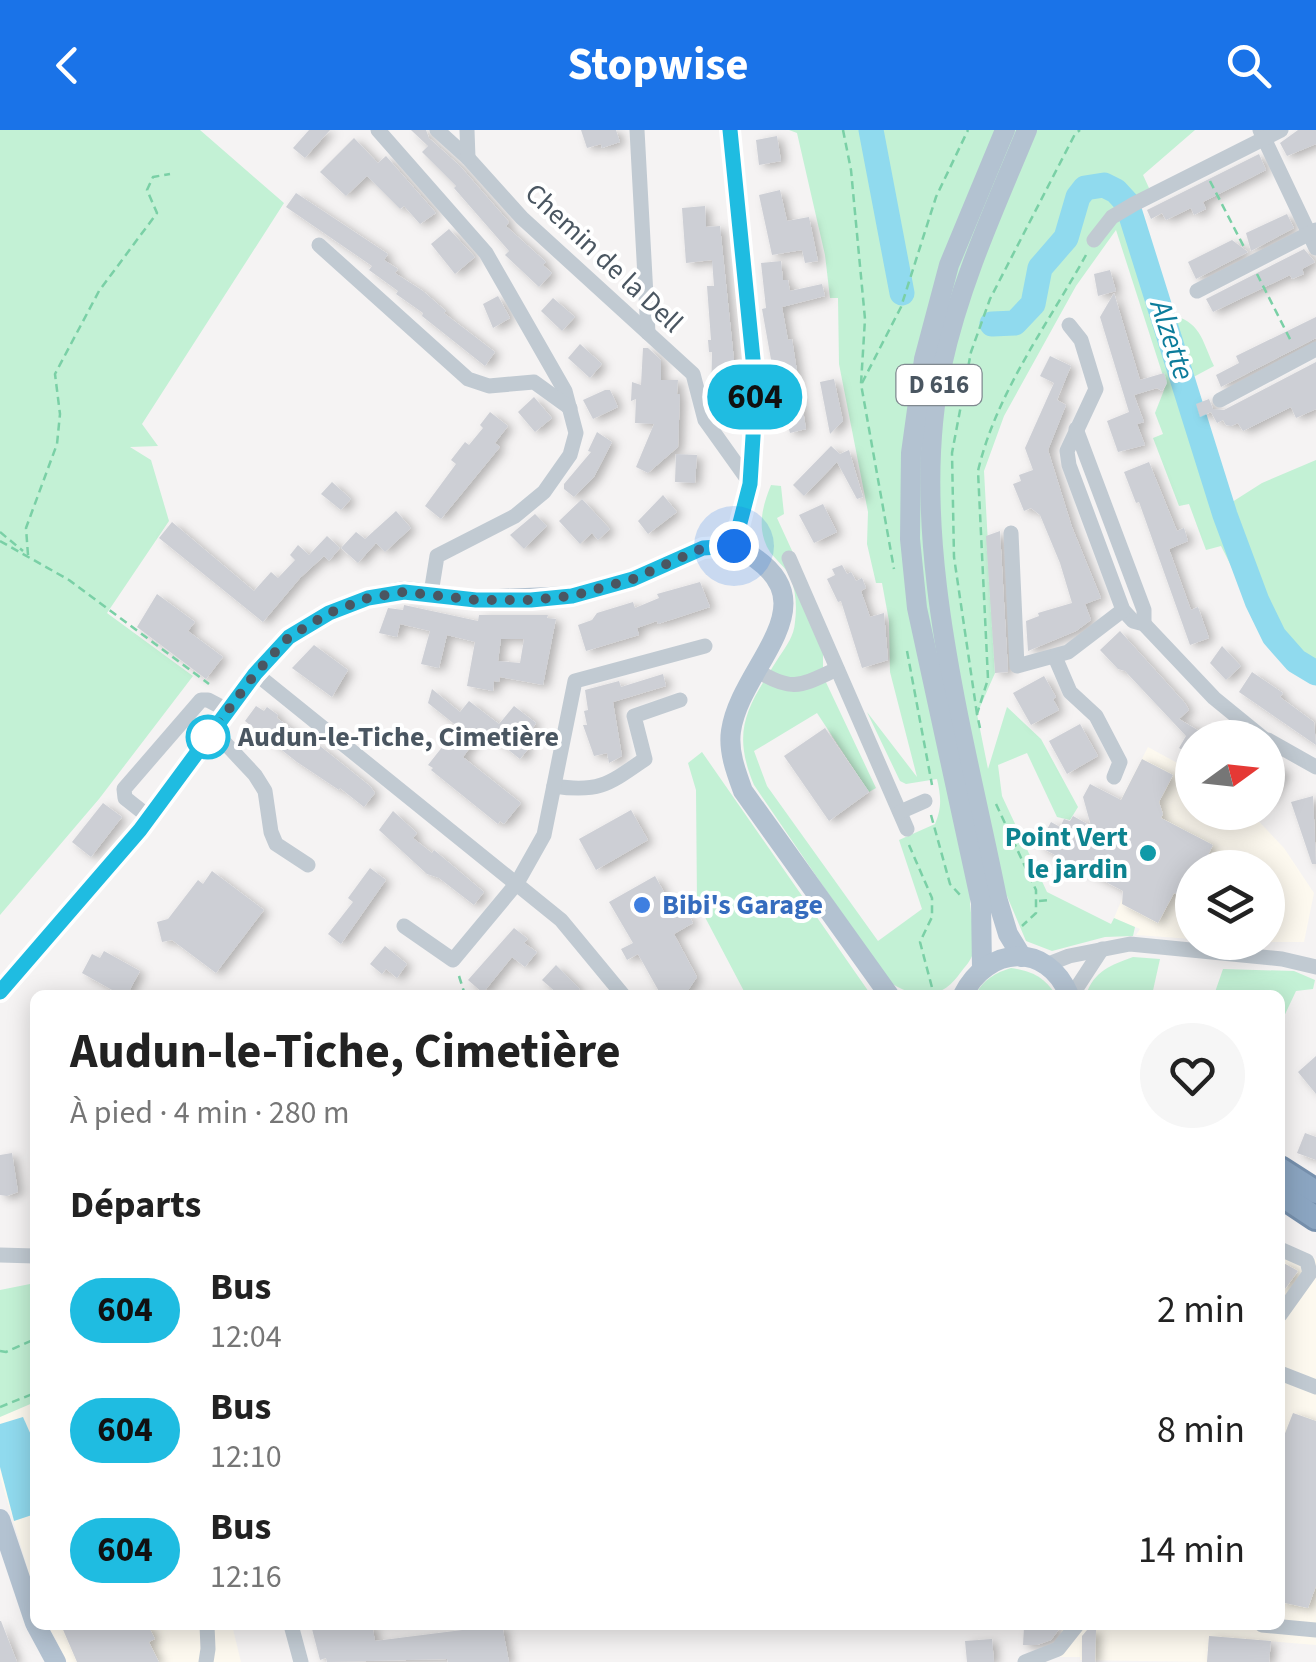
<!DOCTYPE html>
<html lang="fr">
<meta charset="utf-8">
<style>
body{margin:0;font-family:"Source Sans 3",sans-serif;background:#f6f6f6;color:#222;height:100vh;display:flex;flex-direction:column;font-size:38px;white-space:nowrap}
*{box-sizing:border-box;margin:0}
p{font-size:32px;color:#767676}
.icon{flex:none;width:55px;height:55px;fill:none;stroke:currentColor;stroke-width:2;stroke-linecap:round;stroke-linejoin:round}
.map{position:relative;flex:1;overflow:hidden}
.panel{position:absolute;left:30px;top:860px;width:1255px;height:640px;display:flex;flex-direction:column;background:#fff;border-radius:15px;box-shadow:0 5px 25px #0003}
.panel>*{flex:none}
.badge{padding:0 20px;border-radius:32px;font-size:35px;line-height:65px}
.needle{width:65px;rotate:75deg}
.buttons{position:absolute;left:1175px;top:590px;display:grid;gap:20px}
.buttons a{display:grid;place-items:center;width:110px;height:110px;border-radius:50%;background:#fff;box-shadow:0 5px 25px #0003;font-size:50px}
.you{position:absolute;width:50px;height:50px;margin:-25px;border:8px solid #fff;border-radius:50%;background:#1a73e8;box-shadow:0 0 0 15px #1a73e833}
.map>.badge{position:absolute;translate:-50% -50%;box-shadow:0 0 0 5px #fff}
h2{padding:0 40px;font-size:38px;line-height:90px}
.round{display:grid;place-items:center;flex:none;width:105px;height:105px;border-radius:52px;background:#f6f6f6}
.head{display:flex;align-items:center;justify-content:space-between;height:170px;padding:0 40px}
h1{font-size:48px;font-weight:700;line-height:75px}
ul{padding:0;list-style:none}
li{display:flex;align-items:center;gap:30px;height:120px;padding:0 40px}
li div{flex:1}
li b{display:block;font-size:38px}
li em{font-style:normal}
li .badge{min-width:110px;font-weight:700;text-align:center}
header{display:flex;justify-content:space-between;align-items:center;height:130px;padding:0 40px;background:#1a73e8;color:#fff;font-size:45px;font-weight:700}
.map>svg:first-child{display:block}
.commercial{fill:#fdf9ef}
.green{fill:#c3f1d5}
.water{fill:#90daee}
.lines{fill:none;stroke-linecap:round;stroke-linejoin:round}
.river{stroke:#90daee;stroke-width:25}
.building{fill:#cdcfd5;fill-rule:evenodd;filter:url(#shadow)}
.highway-casing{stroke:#7690ad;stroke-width:28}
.path{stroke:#7ad0a6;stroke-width:2.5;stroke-dasharray:8 5;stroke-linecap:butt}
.minor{stroke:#c1cad2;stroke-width:15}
.major{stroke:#b3c2d1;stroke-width:20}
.highway{stroke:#8ba5c1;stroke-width:22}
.line-casing{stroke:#fff;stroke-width:22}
.line{stroke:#1fbce1;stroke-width:15}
.walk{stroke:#4a5661;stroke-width:10;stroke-dasharray:0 18}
.stop-dot{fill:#fff;stroke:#1fbce1;stroke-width:5}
.culture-dot{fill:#0f9aa8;stroke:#fff;stroke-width:4}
.shop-dot{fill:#3f7fe0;stroke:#fff;stroke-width:4}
.labels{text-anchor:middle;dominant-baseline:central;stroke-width:8;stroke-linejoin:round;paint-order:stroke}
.shield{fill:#fff;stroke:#808990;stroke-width:2.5}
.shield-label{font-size:25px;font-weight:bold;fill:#4a5661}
.street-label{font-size:28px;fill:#4a5661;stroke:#fff}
.stop-label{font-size:28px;font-weight:bold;fill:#4a5661;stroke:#fff;text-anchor:start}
.culture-label{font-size:28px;font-weight:bold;fill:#0d838f;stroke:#fff;text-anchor:end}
.shop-label{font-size:28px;font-weight:bold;fill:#366cbe;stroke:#fff;text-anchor:start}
.water-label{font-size:30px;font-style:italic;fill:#0c7c9b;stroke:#fff}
</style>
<header><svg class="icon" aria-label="back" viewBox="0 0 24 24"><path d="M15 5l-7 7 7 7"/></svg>Stopwise<svg class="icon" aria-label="search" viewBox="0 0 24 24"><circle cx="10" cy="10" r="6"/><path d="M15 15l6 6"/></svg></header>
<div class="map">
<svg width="1316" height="1532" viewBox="0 0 1316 1532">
<defs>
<filter id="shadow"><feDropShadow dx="5.5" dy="3" stdDeviation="5" flood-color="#0004"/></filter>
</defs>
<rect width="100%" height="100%" fill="#f5f3f3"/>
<g class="commercial">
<polygon points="1148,617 1192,641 1192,682 1251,683 1284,718 1314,763 1304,812 1268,812 1268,738 1192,738 1192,809 1136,805 1140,799 1114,788 1136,736 1097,716"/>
<polygon points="1280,1111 1316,1129 1316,1515 1209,1506 1207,1532 1080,1530 1080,1527 1060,1527 1062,1495 1280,1495"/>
<polygon points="35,1272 35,1463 0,1347 0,1287"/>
<polygon points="48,1495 232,1495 241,1532 67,1532"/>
</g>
<g class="green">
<polygon points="0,0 200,0 284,73 142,294 158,316 130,317 151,330 169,391 107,483 193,546 99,669 0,785"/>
<path d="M789,0h406l-52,45 6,13 -14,22 34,104c32,8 32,24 45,52l-28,15 43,123 33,-21 54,-23v221l-46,-38 -49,-97 -15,4 -17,-46 -10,2 -26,-68 10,-4 -8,-21 11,-28 -50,-155 -40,56 -72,130 -20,55 11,202 -18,41 11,55 19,-62 34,32 37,68 -8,13 -13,-3 -30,-64 -29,12 4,31 45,96 64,32 3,-6 21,9 -2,9 -28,1 -53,14 -26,-10 -19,-45 -37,3c0,17 7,40 2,57 -2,6 -10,14 -14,20 -20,26 -45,22 -70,5l-134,-196c-24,-57 -5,-80 25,-128 8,-12 15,-21 16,-35 2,-16 1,-31 -5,-46 -5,-9 -14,-16 -20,-24 -14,-22 -8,-45 1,-67l10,1 3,28 -7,4 17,37 29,95v26l53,112 -7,4 -52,-79 -63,38 13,35 111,155 44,-32 -23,-69 36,-16c7,-17 6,-27 2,-45l-31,5 -6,-3 -33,-69 50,65 -27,-105 -1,-51 -7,-38h-6l-9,-39 1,-32 -29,-148 -1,-66h-8l-5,-43 -28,-122z"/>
<polygon points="702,622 871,865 746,865 697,772 696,660 688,633"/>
<path d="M1133,827l27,2 -8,36h-66c8,-24 25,-30 47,-38z"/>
<path d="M1011,838c21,3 33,9 45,27h-81c9,-16 20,-22 36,-27z"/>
<polygon points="1223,839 1294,841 1315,850 1313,859 1296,861 1280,895 1280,865 1214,865"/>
<polygon points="35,1153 35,1272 0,1287 0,1160"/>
</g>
<polygon class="water" points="23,1287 35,1314 35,1384 14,1391 0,1337 0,1294"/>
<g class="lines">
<g class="river">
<polyline points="871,0 902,163"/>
<polyline points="992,194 1015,193 1033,174 1040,138 1066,108 1078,67 1085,58 1104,55 1116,61 1127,73 1225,385 1257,471 1274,506 1296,531 1316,543"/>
</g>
</g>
<g class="building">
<polygon points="309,0 330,0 305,28 293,18"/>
<polygon points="411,0 426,0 429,8 460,36 509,92 506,96 546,132 543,135 552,143 539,157 505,125 509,121 454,58 456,56 422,22 428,16"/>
<polygon points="581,0 616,0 620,12 602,18 601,14 587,18"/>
<polygon points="1298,0 1316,0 1316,14 1287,26 1280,13"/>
<polygon points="777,6 781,31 759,35 756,10"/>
<polygon points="354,8 378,33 386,26 436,83 420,94 404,76 400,79 367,46 346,66 320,42"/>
<polygon points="1259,24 1266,40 1203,72 1206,79 1194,85 1191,78 1166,90 1162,83 1151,89 1147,80"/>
<polygon points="780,60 787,91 809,87 818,131 805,133 802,120 772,125 759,65"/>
<polygon points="296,63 388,124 384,130 398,139 395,143 423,161 446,181 444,183 495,222 485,236 422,186 423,183 396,164 398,161 369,140 372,136 286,77"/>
<polygon points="705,76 706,97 720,96 734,230 733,274 727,273 726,295 716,287 716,273 711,270 712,222 709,222 708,210 711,210 707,156 714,156 712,130 686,133 682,78"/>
<polygon points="1287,84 1294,98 1251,121 1246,103"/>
<polygon points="449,99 475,127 455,144 431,114"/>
<polygon points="1232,110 1248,122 1196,149 1188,132"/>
<polygon points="1304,119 1315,132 1302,139 1304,144 1292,149 1290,145 1213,182 1206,169"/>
<polygon points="781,131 783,150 788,150 790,161 822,154 825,166 782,177 788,210 792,209 806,299 790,303 775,252 762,179 766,178 761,133"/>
<polygon points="1110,140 1116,161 1098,166 1094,144"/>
<polygon points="1114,163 1140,250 1164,243 1167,253 1162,261 1157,258 1134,265 1144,292 1137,294 1145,315 1118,322 1107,291 1129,282 1100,187"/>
<polygon points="498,166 510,188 493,198 483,174"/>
<polygon points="553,168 575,187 562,201 541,181"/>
<polygon points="1316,187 1316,208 1221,257 1216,245 1239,233 1236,226"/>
<polygon points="580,214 602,234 590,248 568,228"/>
<polygon points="643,218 648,218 661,230 661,250 678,250 677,264 680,264 678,317 648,343 636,337 654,294 635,293 636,269 631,271 632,252 641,255"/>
<polygon points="1050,226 1071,236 1057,270 1066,275 1048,320 1072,397 1101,468 1085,474 1091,490 1076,501 1028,521 1026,491 1039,486 1038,483 1072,473 1060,433 1040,385 1031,378 1024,381 1013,354 1021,351 1019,345 1033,340 1025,318 1054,253 1040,246"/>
<polygon points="1316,232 1316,279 1296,288 1291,277 1243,301 1238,293 1231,296 1226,295 1223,290 1217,293 1211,282 1200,287 1196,274 1209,269 1213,279 1224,280"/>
<polygon points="834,249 843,291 830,304 820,252"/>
<polygon points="605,260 610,260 618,277 593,289 583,270"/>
<polygon points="534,267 552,288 535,302 518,282"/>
<polygon points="490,282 508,296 495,313 500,317 441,389 425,376 456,334 451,330 465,312 469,315 483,298 480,295"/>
<polygon points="597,302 612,312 594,347 574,367 564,359 564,354 591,322 588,321"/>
<polygon points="831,316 840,324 849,320 863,367 857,369 837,332 804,366 793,355"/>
<polygon points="676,324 697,325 695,353 675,352"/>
<polygon points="1149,332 1177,401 1184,398 1188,411 1169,419 1191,480 1198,477 1209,508 1190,515 1139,372 1136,373 1124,342"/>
<polygon points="332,352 351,369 341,380 321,364"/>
<polygon points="663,365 677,382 648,404 638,391"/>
<polygon points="582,369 610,399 598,410 592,403 580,414 559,391"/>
<polygon points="823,374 837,402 814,413 799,385"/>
<polygon points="396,381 411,398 385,422 376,413 358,433 341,418 356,402 365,409"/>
<polygon points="535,384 547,396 524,419 510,405"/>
<polygon points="172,392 254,461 271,442 278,448 295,430 290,425 298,415 309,425 327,406 340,418 329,431 324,426 300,448 263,492 159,408"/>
<polygon points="1000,401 1008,542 995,543 986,406"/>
<polygon points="842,435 847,444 851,442 856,451 862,448 866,458 861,461 870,487 884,483 888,530 862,538 841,471 838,472 827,449 835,445 832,439"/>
<polygon points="700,452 710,477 658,494 657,491 637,498 639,505 586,521 578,495 592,490 597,483 633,472 635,478 659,468 657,464"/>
<polygon points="157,464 195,492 188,501 223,527 206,549 137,497"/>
<path d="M404,475l74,16 1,-6h69l-1,3 9,1 -13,66 -43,-8 -1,5 -5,-1 -1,10 -26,-5 8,-44 -28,-7 -8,33 -18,-4 9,-33 -30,-7 -3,13 -18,-4 9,-25 15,2zM501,509h23l-4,24 -22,-2z"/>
<polygon points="1120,501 1185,573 1189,580 1179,589 1211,608 1192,608 1192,626 1179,618 1186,606 1125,541 1118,539 1100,520"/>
<polygon points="314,515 348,540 332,567 292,538"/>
<polygon points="1222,516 1241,536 1226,550 1210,533"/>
<polygon points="1252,542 1283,563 1280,567 1314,592 1316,615 1239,562"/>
<polygon points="663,544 666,556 613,572 622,626 609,633 607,623 594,626 583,595 587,595 584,581 588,580 585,560 619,551 621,557"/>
<polygon points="1044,546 1056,567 1053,569 1059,580 1031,595 1013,563"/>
<polygon points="432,559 460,582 469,571 499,594 514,576 536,593 523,614 529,618 520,629 483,600 463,627 521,673 504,694 500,691 498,694 431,640 433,638 428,635 458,597 428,573"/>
<polygon points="256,576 264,581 267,577 278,585 277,588 318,618 320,616 370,656 375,663 364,677 340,658 339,660 297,632 245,591"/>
<polygon points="1080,594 1098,626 1067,644 1049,611"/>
<polygon points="825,598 869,662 829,691 784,626"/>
<polygon points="1142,629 1173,645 1159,672 1163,684 1161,688 1213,715 1202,738 1192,738 1192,755 1185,769 1174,763 1158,793 1122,774 1123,761 1038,716 1051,692 1060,697 1064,689 1070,691 1073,686 1091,696 1083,667 1090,654 1121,670"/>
<polygon points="1268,632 1285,642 1268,672"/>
<polygon points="1313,666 1316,734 1312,734 1291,672"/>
<polygon points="103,673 122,687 91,727 72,712"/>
<polygon points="631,680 648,710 596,740 579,709"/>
<polygon points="393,681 417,703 413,708 432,723 434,720 484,762 474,775 439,748 427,744 379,700"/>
<polygon points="370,738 386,750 341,814 328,804 353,772 348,768"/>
<polygon points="212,741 264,780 216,843 172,810 162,812 157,792 168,789 198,750 203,754"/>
<polygon points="655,746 678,787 687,782 693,793 674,804 697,847 685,865 661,865 638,824 627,830 621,819 633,813 609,772"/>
<polygon points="514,798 528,809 524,813 537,822 525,837 512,827 483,863 468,850"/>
<polygon points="385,816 407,834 397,848 386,839 382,844 370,834"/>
<polygon points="104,821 140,841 127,865 121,865 82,843 92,824 100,828"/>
<polygon points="556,835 580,859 574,865 559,865 542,850"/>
<polygon points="1316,926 1316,964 1298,942"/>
<polygon points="1305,1003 1316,1007 1316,1030 1297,1023"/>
<polygon points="12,1023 18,1062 7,1066 0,1065 0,1025"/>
<polygon points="1280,1131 1298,1141 1280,1166"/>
<polygon points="1293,1283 1316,1291 1316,1456 1308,1478 1280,1472 1280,1316"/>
<polygon points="0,1491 1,1491 17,1532 0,1532"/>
<polygon points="61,1495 148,1495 155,1509 149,1512 159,1532 77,1532"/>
<polygon points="311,1495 372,1495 375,1511 502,1495 509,1532 448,1532 447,1529 327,1532 326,1528 320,1530"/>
<polygon points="1033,1495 1060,1495 1060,1498 1051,1510 1037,1515 1023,1515 1024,1497"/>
<polygon points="1087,1500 1096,1500 1095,1532 1082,1532 1082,1506"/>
<polygon points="1209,1506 1271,1511 1269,1532 1207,1532"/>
<polygon points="992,1509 994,1532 967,1532 965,1511"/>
</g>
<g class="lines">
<g class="highway-casing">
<g id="highway">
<polyline points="1280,1039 1316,1062"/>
<polyline points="1280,1064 1316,1088"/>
</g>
</g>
<g class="path">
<polyline points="843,0 851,40 865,189 861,254 894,439"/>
<polyline points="1210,51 1245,119"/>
<polyline points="1257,144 1292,213"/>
<polyline points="862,253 901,177 936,67 968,0"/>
<polyline points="0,402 23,421"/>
<polyline points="0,411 69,450 209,554"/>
<polyline points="28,425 26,398 57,314 60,284 55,244 99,161 157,83 147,60 153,47 170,44"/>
<polyline points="907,521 932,655"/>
<polyline points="977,584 954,427 952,323 971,222 990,169 1075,4 1080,0"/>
<path d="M980,598l-3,-14 11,-35 -10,-208c18,-78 70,-147 108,-216"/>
<polyline points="996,674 1036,760 1036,783 1022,796"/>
<polyline points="931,685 950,754 960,765"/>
<polyline points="909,715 932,768 932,787 920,812 934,865"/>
<polyline points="1039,771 1049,770"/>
<polyline points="459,846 465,865"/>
<polyline points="0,1221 6,1222 35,1209"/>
<polyline points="0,1277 35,1263"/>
</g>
<g class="minor">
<polyline points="378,0 486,123 565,261 576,303 570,325 544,362 515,386 437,426 431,463"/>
<polyline points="437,0 468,28 522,88 693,244 705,290 750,353"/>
<polyline points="467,0 468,28"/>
<polyline points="637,0 648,203"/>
<polyline points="1260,0 1316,118"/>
<polyline points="1094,110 1112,87 1134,74 1281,0"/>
<polyline points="319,115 468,249 489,256 534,252 570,278"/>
<polyline points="1197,161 1316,100"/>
<polyline points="1069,195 1081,210 1096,259 1067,321 1069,335 1123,480 1133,491 1144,494 1214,568 1263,608"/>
<polyline points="1220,270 1316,219"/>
<polyline points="1076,299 1144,480 1144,494"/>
<polyline points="1011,403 1017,536 1068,522 1123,480"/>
<polyline points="789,428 907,699"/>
<polyline points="1055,527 1070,562 1096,586 1120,632 1114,647"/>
<path d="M758,541c35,22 44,14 79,-2"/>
<polyline points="255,543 561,790 623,865"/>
<polyline points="213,600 255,645 265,661 271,702 276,714 308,735"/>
<polyline points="1268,610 1316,637"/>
<path d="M554,656c45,7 55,-2 91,-27l-11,-43 46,-16"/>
<polyline points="900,682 925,671"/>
<polyline points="149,687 125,668 124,659 201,570 208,570 227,580"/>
<polyline points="404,796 453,830 517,753 544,705 575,551 705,516"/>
<polyline points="1046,835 1069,826 1130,814 1282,829 1316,837"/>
<polyline points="1072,865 1102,819"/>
<polyline points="1280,1119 1307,1131 1310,1143 1280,1185"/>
<polyline points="0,1125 35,1126"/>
<polyline points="1280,1243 1316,1257"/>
<polyline points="291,1495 301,1532"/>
<polyline points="1262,1495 1316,1500"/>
<polyline points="206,1532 208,1519 207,1495"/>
<polyline points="1025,1532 1058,1519 1077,1495"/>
</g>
<g class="major">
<polyline points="730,0 756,259 750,353 734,416"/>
<path d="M734,416c108,52 7,116 -3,185 -3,20 5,41 12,60l146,204"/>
<path d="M1022,827l-14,-23 -11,-36c-33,-165 -92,-366 -55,-533 18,-82 53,-158 85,-235"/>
<polyline points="982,838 981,773 917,478 910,409 911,323 924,229 949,135 1005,0"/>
<polyline points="0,862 140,700 255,543 289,507 329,483 369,468 404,461 476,470 572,466 633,449 703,418 734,416"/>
<path d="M963,865c24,-49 84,-54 106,0"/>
<polyline points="0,1389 35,1493"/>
<polyline points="36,1495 56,1532"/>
</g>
<use href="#highway" class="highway"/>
</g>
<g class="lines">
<g class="line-casing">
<polyline id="line" points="0,862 140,700 255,544 289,507 329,483 368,468 404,462 476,470 531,470 572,466 633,449 703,418 734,416 750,354 756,259 730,0"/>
</g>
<use href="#line" class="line"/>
<polyline class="walk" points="208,607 255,544 289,507 329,483 368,468 404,462 476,470 531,470 572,466 633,449 703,418 734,416"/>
</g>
<circle class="stop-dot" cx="208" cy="607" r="20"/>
<circle class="culture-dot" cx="1148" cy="723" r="10"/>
<circle class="shop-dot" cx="642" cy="775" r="10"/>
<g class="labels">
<rect class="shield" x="896.5" y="235" width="85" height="40" rx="8"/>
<g class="shield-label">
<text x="939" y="255">D 616</text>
</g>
<g class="street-label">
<text transform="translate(604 128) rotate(43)">Chemin de la Dell</text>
</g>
<g class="stop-label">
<text x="238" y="607">Audun-le-Tiche, Cimetière</text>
</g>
<g class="culture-label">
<text x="1128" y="707">Point Vert<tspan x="1128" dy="32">le jardin</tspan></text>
</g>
<g class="shop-label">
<text x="662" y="775">Bibi's Garage</text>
</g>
<g class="water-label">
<text transform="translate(1172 210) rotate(72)">Alzette</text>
</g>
</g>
</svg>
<div class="buttons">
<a><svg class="needle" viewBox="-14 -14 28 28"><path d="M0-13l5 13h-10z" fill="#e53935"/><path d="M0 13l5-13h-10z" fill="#767676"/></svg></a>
<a><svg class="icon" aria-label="layers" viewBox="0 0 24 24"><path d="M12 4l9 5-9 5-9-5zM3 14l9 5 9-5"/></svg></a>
</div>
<div class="you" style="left:734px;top:416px"></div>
<b class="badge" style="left:755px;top:267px;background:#1fbce1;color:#111">604</b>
<section class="panel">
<div class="head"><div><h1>Audun-le-Tiche, Cimetière</h1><p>À pied · 4 min · 280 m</p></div><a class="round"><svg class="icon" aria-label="heart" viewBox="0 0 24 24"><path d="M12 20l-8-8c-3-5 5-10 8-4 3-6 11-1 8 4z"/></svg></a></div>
<h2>Départs</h2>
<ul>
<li><span class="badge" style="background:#1fbce1;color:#111">604</span><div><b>Bus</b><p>12:04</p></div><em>2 min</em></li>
<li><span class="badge" style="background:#1fbce1;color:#111">604</span><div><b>Bus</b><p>12:10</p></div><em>8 min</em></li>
<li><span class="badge" style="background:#1fbce1;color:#111">604</span><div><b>Bus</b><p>12:16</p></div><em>14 min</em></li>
</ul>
</section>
</div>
